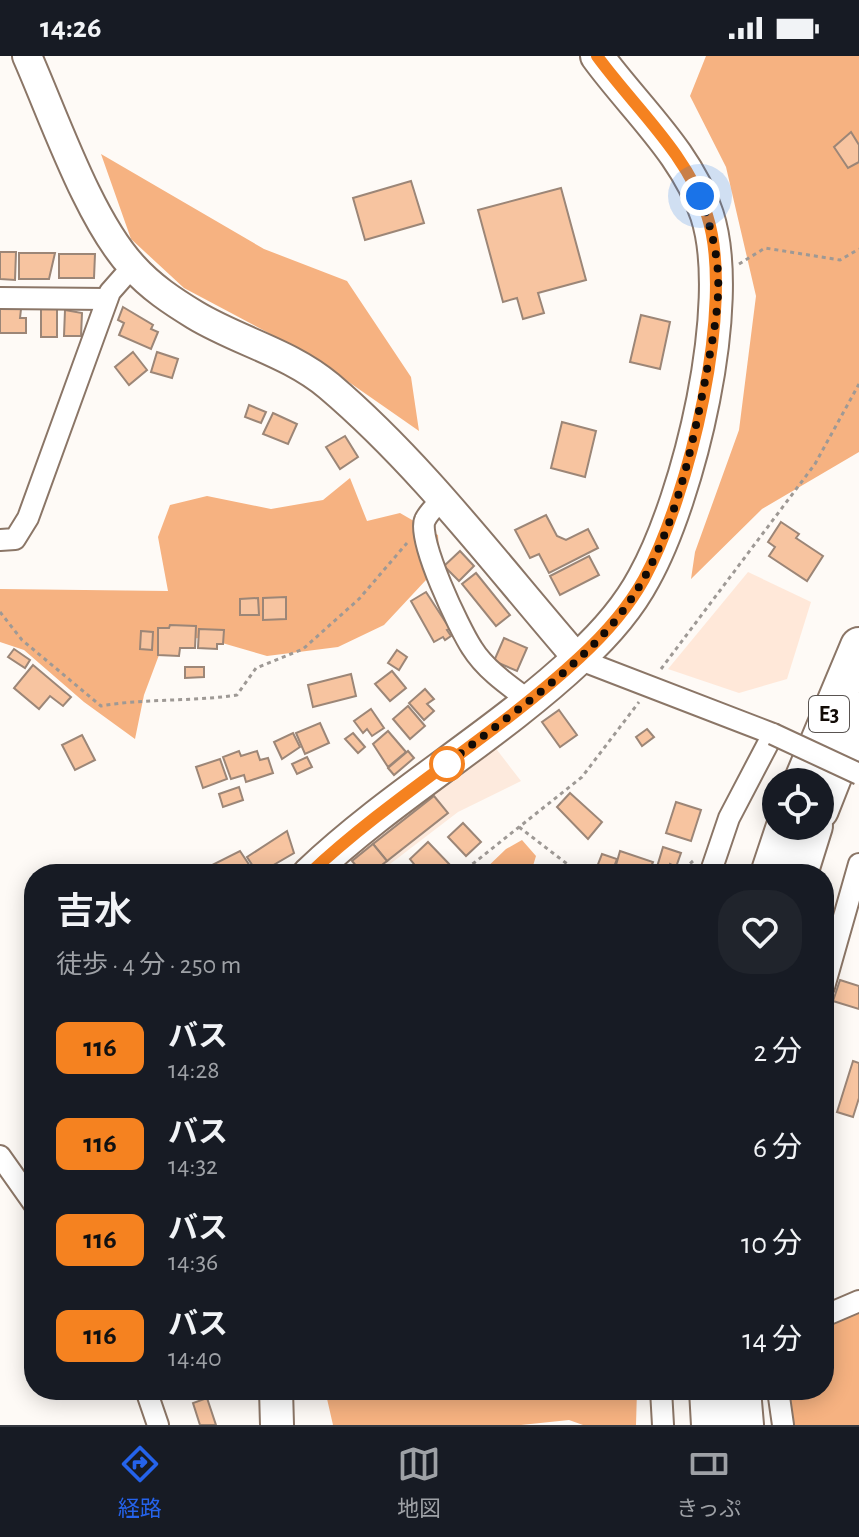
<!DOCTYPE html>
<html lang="ja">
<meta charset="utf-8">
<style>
body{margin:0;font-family:"Alegreya Sans","Noto Sans JP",sans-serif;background:#20242c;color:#f1f3f6;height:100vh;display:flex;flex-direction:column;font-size:30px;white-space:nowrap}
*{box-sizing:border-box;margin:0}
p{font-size:26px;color:#9ea1a6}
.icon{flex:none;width:44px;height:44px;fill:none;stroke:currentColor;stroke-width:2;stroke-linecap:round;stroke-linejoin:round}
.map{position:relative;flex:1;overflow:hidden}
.sheet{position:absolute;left:24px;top:808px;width:810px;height:536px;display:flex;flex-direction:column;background:#171b24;border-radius:32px;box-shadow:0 4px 20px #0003}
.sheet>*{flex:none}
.badge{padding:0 16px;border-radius:12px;font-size:28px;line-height:52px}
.tools{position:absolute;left:762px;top:712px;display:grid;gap:16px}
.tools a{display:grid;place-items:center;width:72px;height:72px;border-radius:50%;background:#171b24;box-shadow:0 4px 20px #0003;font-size:40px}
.you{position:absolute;width:40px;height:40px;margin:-20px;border:6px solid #fff;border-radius:50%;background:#1a73e8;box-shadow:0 0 0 12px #1a73e833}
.map>.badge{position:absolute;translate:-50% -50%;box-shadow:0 0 0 4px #fff}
.round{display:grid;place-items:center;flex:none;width:84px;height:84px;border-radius:32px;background:#20242c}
.head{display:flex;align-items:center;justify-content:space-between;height:136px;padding:0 32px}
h1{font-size:38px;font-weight:600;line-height:60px}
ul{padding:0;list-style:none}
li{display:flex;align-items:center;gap:24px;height:96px;padding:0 32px}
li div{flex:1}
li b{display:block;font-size:30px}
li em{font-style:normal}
li .badge{min-width:88px;font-weight:700;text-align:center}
.status{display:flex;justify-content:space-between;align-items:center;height:56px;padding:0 40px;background:#171b24;direction:ltr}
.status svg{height:22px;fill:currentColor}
.tab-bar{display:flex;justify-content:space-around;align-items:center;height:112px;border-top:2px solid #363941;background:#171b24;font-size:22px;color:#9ea1a6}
.tab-bar a{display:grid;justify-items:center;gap:4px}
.tab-bar .current{color:#2563eb}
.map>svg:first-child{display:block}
.built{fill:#fdeadd}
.green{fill:#ffe8d9}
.forest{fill:#f6b281}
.building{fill:#f7c4a0;stroke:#9c8677;stroke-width:2}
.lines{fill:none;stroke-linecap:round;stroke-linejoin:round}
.street-casing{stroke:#8b7667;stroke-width:24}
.secondary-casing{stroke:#8b7667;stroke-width:32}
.primary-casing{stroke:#8b7667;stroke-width:36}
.highway-casing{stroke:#8b7667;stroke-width:40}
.path{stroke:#9e9995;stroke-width:3;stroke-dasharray:4 4;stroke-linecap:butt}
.street{stroke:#fff;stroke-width:20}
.secondary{stroke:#fff;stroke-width:28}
.primary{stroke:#fff;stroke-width:32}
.highway{stroke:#fff;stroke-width:36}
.street-bridge-casing{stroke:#8b7667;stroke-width:24;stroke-linecap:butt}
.street-bridge{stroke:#fff;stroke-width:20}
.line-casing{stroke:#fff;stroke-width:18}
.line{stroke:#f58220;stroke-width:12}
.walk{stroke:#120b06;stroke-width:8;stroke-dasharray:0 14.4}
.stop-dot{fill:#fff;stroke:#f58220;stroke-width:4}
.labels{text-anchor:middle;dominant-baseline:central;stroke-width:7;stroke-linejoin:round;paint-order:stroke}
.shield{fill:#fff;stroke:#595451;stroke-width:2}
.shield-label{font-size:22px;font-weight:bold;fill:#120b06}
</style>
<div class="status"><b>14:26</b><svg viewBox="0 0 49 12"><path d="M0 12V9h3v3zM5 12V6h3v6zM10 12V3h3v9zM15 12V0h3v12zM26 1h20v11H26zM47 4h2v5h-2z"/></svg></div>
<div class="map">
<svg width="859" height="1369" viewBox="0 0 859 1369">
<rect width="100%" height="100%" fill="#fefaf6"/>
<polygon class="built" points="494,690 521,725 458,756 377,818 360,818 348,802"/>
<polygon class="green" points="748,516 811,546 787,623 739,637 668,613"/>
<g class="forest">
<polygon points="706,0 859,0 859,396 762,453 691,523 695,496 739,374 756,240 726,111 690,40"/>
<polygon points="101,98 264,193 347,225 411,321 419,375 310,299 184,232 131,183"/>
<polygon points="350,422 367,465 400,457 438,479 440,509 384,569 338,591 267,600 205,582 165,583 144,639 135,683 84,646 24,594 0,586 0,533 168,535 158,481 170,449 207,440 271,453 323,444"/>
<polygon points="522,784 536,800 532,813 534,818 480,818 506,793"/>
<polygon points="859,1256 859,1369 793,1369 790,1334 824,1334 824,1270 834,1261"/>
<polygon points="325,1334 637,1334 636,1369 583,1369 569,1364 521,1369 333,1369"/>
</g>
<g class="building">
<polygon points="851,76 859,89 859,106 848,112 834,91"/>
<polygon points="411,125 424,167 365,184 353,142"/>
<polygon points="561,132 586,224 538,237 544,257 523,263 517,242 503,246 478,154"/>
<polygon points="0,196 16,196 15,224 0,223"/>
<polygon points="19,197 55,197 49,223 19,223"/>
<polygon points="59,198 95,198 94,222 59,222"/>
<polygon points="123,251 153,269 151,273 158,276 151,293 119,279 124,267 118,264"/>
<polygon points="0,253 21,253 20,262 26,262 26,277 0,277"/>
<rect x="41" y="253" width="16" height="28"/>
<polygon points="65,254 82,257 81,280 64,280"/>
<polygon points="641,259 670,266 660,313 630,306"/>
<polygon points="133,296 147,314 129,329 115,311"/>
<polygon points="157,296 178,303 172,322 151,316"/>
<polygon points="249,349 266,356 261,367 245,361"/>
<polygon points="273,357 297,368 288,388 263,378"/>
<polygon points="562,366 596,375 585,421 551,412"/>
<polygon points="345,380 358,401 340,413 326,391"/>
<polygon points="546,459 557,480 566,484 588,473 598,492 549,517 539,498 530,502 515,474"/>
<polygon points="781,466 799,478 796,482 823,500 807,525 769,500 775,491 768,486"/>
<polygon points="460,495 474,510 459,525 444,510"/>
<polygon points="589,500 599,519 560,539 550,520"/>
<polygon points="476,517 510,559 496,570 462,528"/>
<polygon points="426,536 450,573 447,574 451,580 445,584 443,581 434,586 411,545"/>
<polygon points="286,541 286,563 263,564 263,542"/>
<polygon points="258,542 259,559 240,559 240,543"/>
<polygon points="170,569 196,570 195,592 180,592 179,600 158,599 158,572 169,572"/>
<polygon points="199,573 224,574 223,588 217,588 217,593 198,592"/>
<polygon points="141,575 153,576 152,594 140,593"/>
<polygon points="504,582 527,592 517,615 494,605"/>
<polygon points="14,593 30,604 25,612 8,601"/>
<polygon points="397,594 407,601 399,614 388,607"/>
<polygon points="33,609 71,641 63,650 50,640 39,653 14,632"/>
<polygon points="185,611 204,611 204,621 185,622"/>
<polygon points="392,615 406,632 390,645 375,628"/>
<polygon points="351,618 356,640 313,651 308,629"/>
<polygon points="425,633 434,643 427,648 434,655 424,664 409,647"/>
<polygon points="408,650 425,670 410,683 393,663"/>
<polygon points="371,653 384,672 372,680 367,673 363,677 354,665"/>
<polygon points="559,654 577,679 560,691 542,666"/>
<polygon points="320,667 329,687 305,698 296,677"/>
<polygon points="647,673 654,681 642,690 636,681"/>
<polygon points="388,675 406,696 388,711 373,688"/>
<polygon points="293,677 300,691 282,703 274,686"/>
<polygon points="353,677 365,691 358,697 345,683"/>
<polygon points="82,679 95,704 75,714 62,689"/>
<polygon points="239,695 241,700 257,695 260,704 268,702 273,717 246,726 244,719 231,723 223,701"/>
<polygon points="408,695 414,702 394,719 388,712"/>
<polygon points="307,701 312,711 297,718 292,708"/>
<polygon points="220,703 227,723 203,732 196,711"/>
<polygon points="239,731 243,744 223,751 219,738"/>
<polygon points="570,737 602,766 588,783 557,751"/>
<polygon points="434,740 448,757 387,805 373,788"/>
<polygon points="676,746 701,754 691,785 666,777"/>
<polygon points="463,767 481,786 466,800 448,781"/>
<polygon points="287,775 294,797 258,818 247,801"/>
<polygon points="428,786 453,812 447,818 422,818 410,803"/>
<polygon points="373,788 387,805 370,818 363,818 352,805"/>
<polygon points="663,791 681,797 676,811 670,808 668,815 657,811"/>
<polygon points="240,795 254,816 213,818 208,811"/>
<polygon points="620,795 653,806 648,818 616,809"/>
<polygon points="602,798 617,803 612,816 597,811"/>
<polygon points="840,924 859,930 859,953 833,945"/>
<polygon points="853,1005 859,1007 859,1042 853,1061 837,1056"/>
<polygon points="207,1342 216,1369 200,1369 193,1347"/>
</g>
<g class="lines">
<g class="street-casing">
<g id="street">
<polyline points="0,242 107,243"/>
<path d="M441,444c-5,6 -13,13 -16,20 -9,18 35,110 47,128 13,21 36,37 55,51"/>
<polyline points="0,484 15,483 28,462 110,236 132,211"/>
<polyline points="578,603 773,678 729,762 710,818"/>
<polyline points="824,931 859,808"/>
<polyline points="0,1100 34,1148"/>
<polyline points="824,1260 859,1245"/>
<polyline points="146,1334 158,1369"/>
<polyline points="661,1334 663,1369"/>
<polyline points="778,1334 783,1369"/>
</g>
</g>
<g class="secondary-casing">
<path id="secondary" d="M27,0c27,61 62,164 106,211 18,20 39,34 62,48 43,26 95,38 134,71 93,79 169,181 249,273"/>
</g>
<g class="primary-casing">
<g id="primary">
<path d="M309,818c83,-79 187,-138 270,-216 25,-23 49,-50 65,-80 45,-81 92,-274 63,-363 -20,-62 -73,-108 -110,-159"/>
<polyline points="276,1334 277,1369"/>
</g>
</g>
<g class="highway-casing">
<g id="highway">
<polyline points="802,726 859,590"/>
<polyline points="820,754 859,655"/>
<polyline points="769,818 785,770"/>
<polyline points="799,818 814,770"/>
<polyline points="708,1334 710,1369"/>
<polyline points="742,1334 745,1369"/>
</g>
</g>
<g class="path">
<polyline points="739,208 765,192 840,204 859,193"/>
<path d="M0,556l22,28 79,66c45,-8 90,-4 136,-11l19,-27 47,-19 56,-50 48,-56"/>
<polyline points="661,613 815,408 859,328"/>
<polyline points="519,771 575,814 608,818"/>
<polyline points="460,818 582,721 639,646"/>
<polyline points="678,818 693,805"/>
</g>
<use href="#street" class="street"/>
<use href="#secondary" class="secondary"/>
<use href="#primary" class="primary"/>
<use href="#highway" class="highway"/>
<g class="street-bridge-casing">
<polyline id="street-bridge" points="773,678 859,718"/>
</g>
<use href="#street-bridge" class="street-bridge"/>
</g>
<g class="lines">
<g class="line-casing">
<path id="line" d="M309,818c84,-79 186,-138 270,-216 25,-23 49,-50 65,-79 45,-83 92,-275 63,-364 -20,-62 -73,-108 -110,-159"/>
</g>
<use href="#line" class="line"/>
<path class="walk" d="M447,708l-10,8c57,-46 123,-89 172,-144 60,-68 79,-161 96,-247 6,-35 15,-72 13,-108 -2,-27 -9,-52 -18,-77"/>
</g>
<circle class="stop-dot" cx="447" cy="708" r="16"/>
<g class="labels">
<rect class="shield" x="809" y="640" width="40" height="36" rx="6"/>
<g class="shield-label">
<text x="829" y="658">E3</text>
</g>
</g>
</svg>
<div class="tools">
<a><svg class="icon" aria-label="locate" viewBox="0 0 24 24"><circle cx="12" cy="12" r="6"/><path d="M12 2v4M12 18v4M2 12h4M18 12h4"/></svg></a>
</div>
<div class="you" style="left:700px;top:140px"></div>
<section class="sheet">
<div class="head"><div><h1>吉水</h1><p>徒歩 · 4 分 · 250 m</p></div><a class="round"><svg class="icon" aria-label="heart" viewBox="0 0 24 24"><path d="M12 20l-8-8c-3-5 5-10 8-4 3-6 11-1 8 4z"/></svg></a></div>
<ul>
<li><span class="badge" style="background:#f58220;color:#111">116</span><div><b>バス</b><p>14:28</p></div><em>2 分</em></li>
<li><span class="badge" style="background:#f58220;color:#111">116</span><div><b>バス</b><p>14:32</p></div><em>6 分</em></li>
<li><span class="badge" style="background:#f58220;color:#111">116</span><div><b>バス</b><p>14:36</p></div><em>10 分</em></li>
<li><span class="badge" style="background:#f58220;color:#111">116</span><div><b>バス</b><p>14:40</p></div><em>14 分</em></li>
</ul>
</section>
</div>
<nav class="tab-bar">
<a class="current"><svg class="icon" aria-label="directions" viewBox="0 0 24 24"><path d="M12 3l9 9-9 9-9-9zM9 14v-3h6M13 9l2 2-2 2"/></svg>経路</a>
<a><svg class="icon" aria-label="map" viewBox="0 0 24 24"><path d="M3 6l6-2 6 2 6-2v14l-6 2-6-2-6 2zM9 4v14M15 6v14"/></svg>地図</a>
<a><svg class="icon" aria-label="tickets" viewBox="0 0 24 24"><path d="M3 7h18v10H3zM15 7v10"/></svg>きっぷ</a>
</nav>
